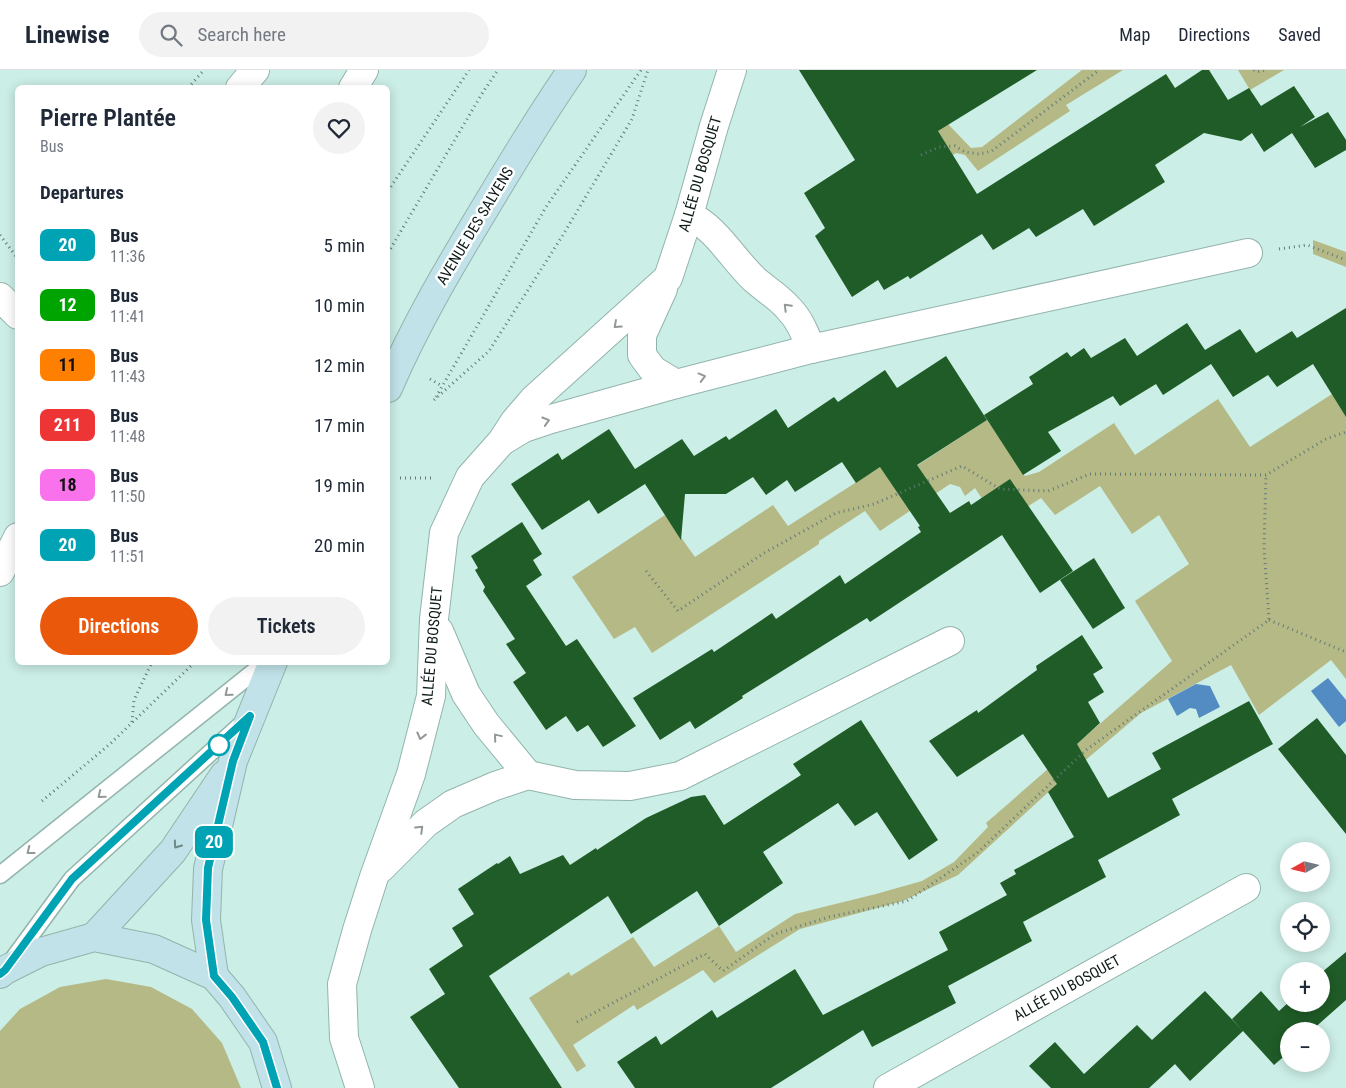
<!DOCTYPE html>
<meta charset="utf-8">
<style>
body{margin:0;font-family:"Roboto Condensed",sans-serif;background:#f2f2f3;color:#1f2937;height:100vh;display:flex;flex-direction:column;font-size:19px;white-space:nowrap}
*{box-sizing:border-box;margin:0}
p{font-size:16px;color:#747a83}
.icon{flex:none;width:28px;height:28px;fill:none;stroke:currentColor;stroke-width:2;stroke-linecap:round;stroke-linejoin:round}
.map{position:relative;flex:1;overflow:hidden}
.panel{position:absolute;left:15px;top:15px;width:375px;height:580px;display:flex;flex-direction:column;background:#fff;border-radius:8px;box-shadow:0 2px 12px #0003}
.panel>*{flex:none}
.badge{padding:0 10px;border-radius:8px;font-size:18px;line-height:32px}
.needle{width:32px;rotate:262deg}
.tools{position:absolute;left:1280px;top:772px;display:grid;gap:10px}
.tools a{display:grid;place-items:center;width:50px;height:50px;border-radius:50%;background:#fff;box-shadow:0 2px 12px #0003;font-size:25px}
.map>.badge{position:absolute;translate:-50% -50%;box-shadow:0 0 0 2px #fff}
h2{padding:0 25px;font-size:19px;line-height:45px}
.round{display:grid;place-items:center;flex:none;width:52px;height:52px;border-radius:26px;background:#f2f2f3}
.head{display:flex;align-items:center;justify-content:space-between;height:85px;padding:0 25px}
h1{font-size:24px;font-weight:600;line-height:38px}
.button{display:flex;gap:10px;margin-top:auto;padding:10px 25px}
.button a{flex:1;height:58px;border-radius:30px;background:#ea580c;color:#fff;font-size:20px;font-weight:600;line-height:58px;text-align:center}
.button a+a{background:#f2f2f3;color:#1f2937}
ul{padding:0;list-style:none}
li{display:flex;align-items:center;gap:15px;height:60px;padding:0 25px}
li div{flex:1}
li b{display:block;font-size:19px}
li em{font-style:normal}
li .badge{min-width:55px;font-weight:700;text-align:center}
header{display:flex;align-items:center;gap:30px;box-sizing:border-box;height:70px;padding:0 25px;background:#fff;border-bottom:1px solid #e0e1e3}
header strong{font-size:24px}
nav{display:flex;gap:28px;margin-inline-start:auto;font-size:18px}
.search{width:350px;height:45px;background:#f2f2f3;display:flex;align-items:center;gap:12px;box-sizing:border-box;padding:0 18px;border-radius:28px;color:#747a83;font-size:19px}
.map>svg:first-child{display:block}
.green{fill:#b5b986}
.water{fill:#528cc3}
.building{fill:#1f5c27}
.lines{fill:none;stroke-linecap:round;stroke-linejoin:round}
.lane-casing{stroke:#92b4ac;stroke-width:19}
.street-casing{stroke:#92b4ac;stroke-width:30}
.secondary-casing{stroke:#92b4ac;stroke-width:30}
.path{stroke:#647b76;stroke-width:3;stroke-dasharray:1 4;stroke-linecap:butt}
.lane{stroke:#fff;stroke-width:16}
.street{stroke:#fff;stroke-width:28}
.secondary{stroke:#c0e2e8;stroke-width:28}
.oneway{stroke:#929897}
.oneway2{stroke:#6f888a}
.line-casing{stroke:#fff;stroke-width:11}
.line{stroke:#00a3b4;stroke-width:8}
.stop-dot{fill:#fff;stroke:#00a3b4;stroke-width:2.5}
.labels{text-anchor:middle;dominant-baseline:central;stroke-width:5;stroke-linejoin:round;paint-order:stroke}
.street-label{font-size:15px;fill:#0d1a18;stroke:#fff}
</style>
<header>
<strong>Linewise</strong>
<div class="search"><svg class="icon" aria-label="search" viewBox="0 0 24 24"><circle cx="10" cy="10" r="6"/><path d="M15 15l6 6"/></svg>Search here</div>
<nav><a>Map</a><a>Directions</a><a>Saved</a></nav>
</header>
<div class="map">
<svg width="1346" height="1018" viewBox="0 0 1346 1018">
<rect width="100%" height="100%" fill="#cbeee6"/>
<g class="green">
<polygon points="1082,0 1123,0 1066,35 1070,41 978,101 965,85 956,83 923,104 901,82 948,54 971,78 982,77"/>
<polygon points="1238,0 1284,0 1250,20"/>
<polygon points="1313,170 1346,182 1346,197 1313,184"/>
<polygon points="1332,324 1342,340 1346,338 1346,609 1331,590 1259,645 1231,595 1141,643 1055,716 958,805 903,831 800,859 714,913 703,900 637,940 634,935 573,975 586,996 577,1002 529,928 569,902 571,906 633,867 654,897 719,856 736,882 795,844 876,824 922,811 954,792 988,757 986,753 1172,591 1135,531 1189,494 1159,445 1132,464 1100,416 1055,445 1041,428 999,455 975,418 965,426 960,417 950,414 880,461 865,441 819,471 819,474 652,583 635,557 614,569 572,507 665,445 695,487 773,435 788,456 880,397 898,408 987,350 1025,406 1039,402 1114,353 1135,385 1218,329 1250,377"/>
<polygon points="106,909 151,917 192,939 222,973 241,1018 0,1018 0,961 20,939 60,917"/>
</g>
<g class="water">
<polygon points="1328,608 1346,630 1346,651 1339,657 1311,621"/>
<polygon points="1196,614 1210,616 1220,637 1199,648 1196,639 1190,638 1177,646 1168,629"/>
</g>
<g class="building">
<polygon points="799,0 1037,0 938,61 977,124 1166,4 1175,18 1202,0 1209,0 1228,30 1249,18 1261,36 1294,16 1315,47 1300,57 1328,42 1346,70 1346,80 1315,98 1292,63 1264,82 1252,63 1241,71 1204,63 1155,95 1165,112 1094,156 1083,139 1036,167 1029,158 993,180 982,164 910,209 908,206 884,220 878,210 852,227 815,166 825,158 804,123 855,90"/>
<polygon points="1346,238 1346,347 1313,294 1277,317 1268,305 1233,327 1211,294 1163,325 1156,314 1120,336 1113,326 1048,362 1061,381 1023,405 984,345 1033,314 1029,307 1067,282 1071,287 1084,278 1091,288 1125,268 1137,286 1187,253 1205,280 1240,259 1256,283 1292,261 1297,268"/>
<polygon points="946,286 987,350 917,395 950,443 969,431 971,435 1010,409 1073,501 1040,523 1002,465 870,552 867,548 742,626 743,628 695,659 690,651 660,670 633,628 712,579 714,582 772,543 776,549 840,505 845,514 921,462 918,457 920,456 880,397 856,413 842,392 795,422 787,410 766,425 753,407 726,424 685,424 681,470 645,414 598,444 589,430 542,460 511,414 558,383 562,390 609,359 635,399 682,369 694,386 726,366 729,370 776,339 788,358 834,327 838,332 885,300 897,318"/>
<polygon points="522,452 542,484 533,490 542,505 526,516 566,576 577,569 636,656 603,677 588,655 577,662 566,646 546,660 513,612 526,603 506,574 515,569 483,521 485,517 475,500 478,498 471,486"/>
<polygon points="1094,488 1125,538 1093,559 1060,510"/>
<polygon points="1082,565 1103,598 1093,604 1104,622 1088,632 1100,653 1077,674 1108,728 1161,699 1152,683 1249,631 1273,674 1172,729 1180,745 1098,790 1106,807 1023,852 1032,871 948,916 956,933 872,977 863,960 771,1018 635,1018 617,992 656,966 661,975 712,940 717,948 795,899 823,945 948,880 939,862 1007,825 1000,813 1016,804 1014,800 1074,767 1048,722 1057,714 1023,664 957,707 929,671 977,640 978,643 1037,600 1036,596"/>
<polygon points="1317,648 1346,685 1346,764 1278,679"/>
<polygon points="861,650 938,770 909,790 877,742 855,756 838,733 763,782 783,813 719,856 697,821 631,864 608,826 489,906 562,1018 459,1018 410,947 445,924 429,899 463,876 452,858 474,844 458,819 497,793 498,794 510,786 520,804 563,785 570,795 596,778 597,780 646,748 691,727 705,725 724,755 801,705 793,694"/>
<polygon points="1346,882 1346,930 1311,961 1289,961 1289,982 1274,995 1243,961 1190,1011 1175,994 1149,1018 1051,1018 1029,996 1055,972 1084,1004 1137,955 1152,970 1205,921 1243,961 1232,949 1261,921 1279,941 1289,932 1289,934 1321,934 1321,903"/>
</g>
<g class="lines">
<g class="lane-casing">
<g id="lane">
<polyline points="0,805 266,592"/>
<polyline points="11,892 72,809 245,651"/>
</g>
</g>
<g class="street-casing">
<g id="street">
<polyline points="240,18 255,0"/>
<polyline points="353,18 364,0"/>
<path d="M689,145c28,14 43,43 65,64 11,10 25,18 35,30 11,11 16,25 22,40"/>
<polyline points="663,219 642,265 642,285 653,300 676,314"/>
<polyline points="0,227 18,245"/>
<polyline points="504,370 524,358 551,349 676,314 811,279 1248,183"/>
<polyline points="0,502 18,467"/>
<polyline points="439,561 466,624 486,654 528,705"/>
<polyline points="381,798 426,753 453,734 495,716 528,705 575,715 630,716 680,706 950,571"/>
<polyline points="360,1018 344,968 342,914 357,860 374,807 411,704 431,626 434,549 444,463 470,407 502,371 515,351 533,330 668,208 689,145 714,56 732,0"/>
<polyline points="888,1018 1246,818"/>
</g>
</g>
<g class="secondary-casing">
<g id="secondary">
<path d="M388,318c27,-63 62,-122 97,-180 28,-47 56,-93 87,-138"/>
<polyline points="94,867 173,781 224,705"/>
<polyline points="0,904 5,900 41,882 94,867 154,879 214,906 232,927 263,972 277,1018"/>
<polyline points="214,906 206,850 208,799 233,691 273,592"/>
</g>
</g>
<g class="path">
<polyline points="1254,0 1256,2 1266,0"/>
<polyline points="188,18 204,0"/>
<polyline points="921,85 939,77 955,76 965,82 979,84 992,81 1099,0"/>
<polyline points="388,121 469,0"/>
<polyline points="0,165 18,189"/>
<polyline points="1279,179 1307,175 1346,190"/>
<polyline points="388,183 483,22 498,0"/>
<polyline points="430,309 442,316"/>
<polyline points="436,327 546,137 641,0"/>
<polyline points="434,330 489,281 563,165 632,49 648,0"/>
<polyline points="16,347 18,346"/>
<polyline points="400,408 432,408"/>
<polyline points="646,501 678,541 764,483 836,443 874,434 962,396 1000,419 1048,421 1090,404 1266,405 1326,369 1346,362"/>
<polyline points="1269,550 1346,582"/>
<polyline points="132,652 134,630 152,592"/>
<polyline points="42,731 110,674 195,592"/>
<polyline points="577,952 705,884 723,901 775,864 829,847 907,831 977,783 1086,680 1269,550 1264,477 1266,405"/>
</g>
<use href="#lane" class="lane"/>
<use href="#street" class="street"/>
<use href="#secondary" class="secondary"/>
</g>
<defs><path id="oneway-chevron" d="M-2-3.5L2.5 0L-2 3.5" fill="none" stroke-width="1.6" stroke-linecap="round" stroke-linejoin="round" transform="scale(1.25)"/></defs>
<g class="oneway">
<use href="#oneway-chevron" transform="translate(787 237) rotate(-135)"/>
<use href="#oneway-chevron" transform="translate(617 255) rotate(138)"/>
<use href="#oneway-chevron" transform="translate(702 307) rotate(-15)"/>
<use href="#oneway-chevron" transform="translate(546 351) rotate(-17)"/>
<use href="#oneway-chevron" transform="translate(228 623) rotate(141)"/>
<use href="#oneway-chevron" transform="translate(421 666) rotate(104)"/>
<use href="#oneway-chevron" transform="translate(497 667) rotate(-130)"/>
<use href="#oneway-chevron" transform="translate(101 725) rotate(141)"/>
<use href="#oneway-chevron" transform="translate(420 759) rotate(-44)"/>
<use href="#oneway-chevron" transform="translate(30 781) rotate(142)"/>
</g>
<use class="oneway2" href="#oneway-chevron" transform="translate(177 775) rotate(125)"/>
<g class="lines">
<g class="line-casing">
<polyline id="line" points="0,904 5,900 72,809 250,646 233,691 208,798 206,850 214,906 232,927 263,972 277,1018"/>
</g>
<use href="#line" class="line"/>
</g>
<circle class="stop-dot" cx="219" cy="675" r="10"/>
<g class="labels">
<g class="street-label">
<text transform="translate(700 104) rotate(-74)">ALLÉE DU BOSQUET</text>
<text transform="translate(475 156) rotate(-59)">AVENUE DES SALYENS</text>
<text transform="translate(432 576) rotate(-85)">ALLÉE DU BOSQUET</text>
<text transform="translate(1067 918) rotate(-29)">ALLÉE DU BOSQUET</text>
</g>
</g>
</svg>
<div class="tools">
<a><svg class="needle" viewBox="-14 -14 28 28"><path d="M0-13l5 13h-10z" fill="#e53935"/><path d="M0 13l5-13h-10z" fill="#747a83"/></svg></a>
<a><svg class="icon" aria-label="locate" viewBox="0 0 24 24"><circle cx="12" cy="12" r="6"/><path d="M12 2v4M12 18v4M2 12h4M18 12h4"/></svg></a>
<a>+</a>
<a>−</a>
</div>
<b class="badge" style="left:214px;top:772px;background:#00a3b4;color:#fff">20</b>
<section class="panel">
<div class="head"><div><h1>Pierre Plantée</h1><p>Bus</p></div><a class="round"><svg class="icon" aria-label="heart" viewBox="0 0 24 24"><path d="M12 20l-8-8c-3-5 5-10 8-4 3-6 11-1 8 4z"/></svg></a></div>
<h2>Departures</h2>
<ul>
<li><span class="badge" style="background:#00a3b4;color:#fff">20</span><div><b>Bus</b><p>11:36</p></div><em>5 min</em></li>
<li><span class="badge" style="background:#00a400;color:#fff">12</span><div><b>Bus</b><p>11:41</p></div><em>10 min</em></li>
<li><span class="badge" style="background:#ff8000;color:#111">11</span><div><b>Bus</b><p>11:43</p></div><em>12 min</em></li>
<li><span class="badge" style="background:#ee3536;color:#fff">211</span><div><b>Bus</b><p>11:48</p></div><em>17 min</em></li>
<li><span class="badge" style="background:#f971eb;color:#111">18</span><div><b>Bus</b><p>11:50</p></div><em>19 min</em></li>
<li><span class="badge" style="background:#00a3b4;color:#fff">20</span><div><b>Bus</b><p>11:51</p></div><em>20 min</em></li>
</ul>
<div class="button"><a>Directions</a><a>Tickets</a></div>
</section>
</div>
